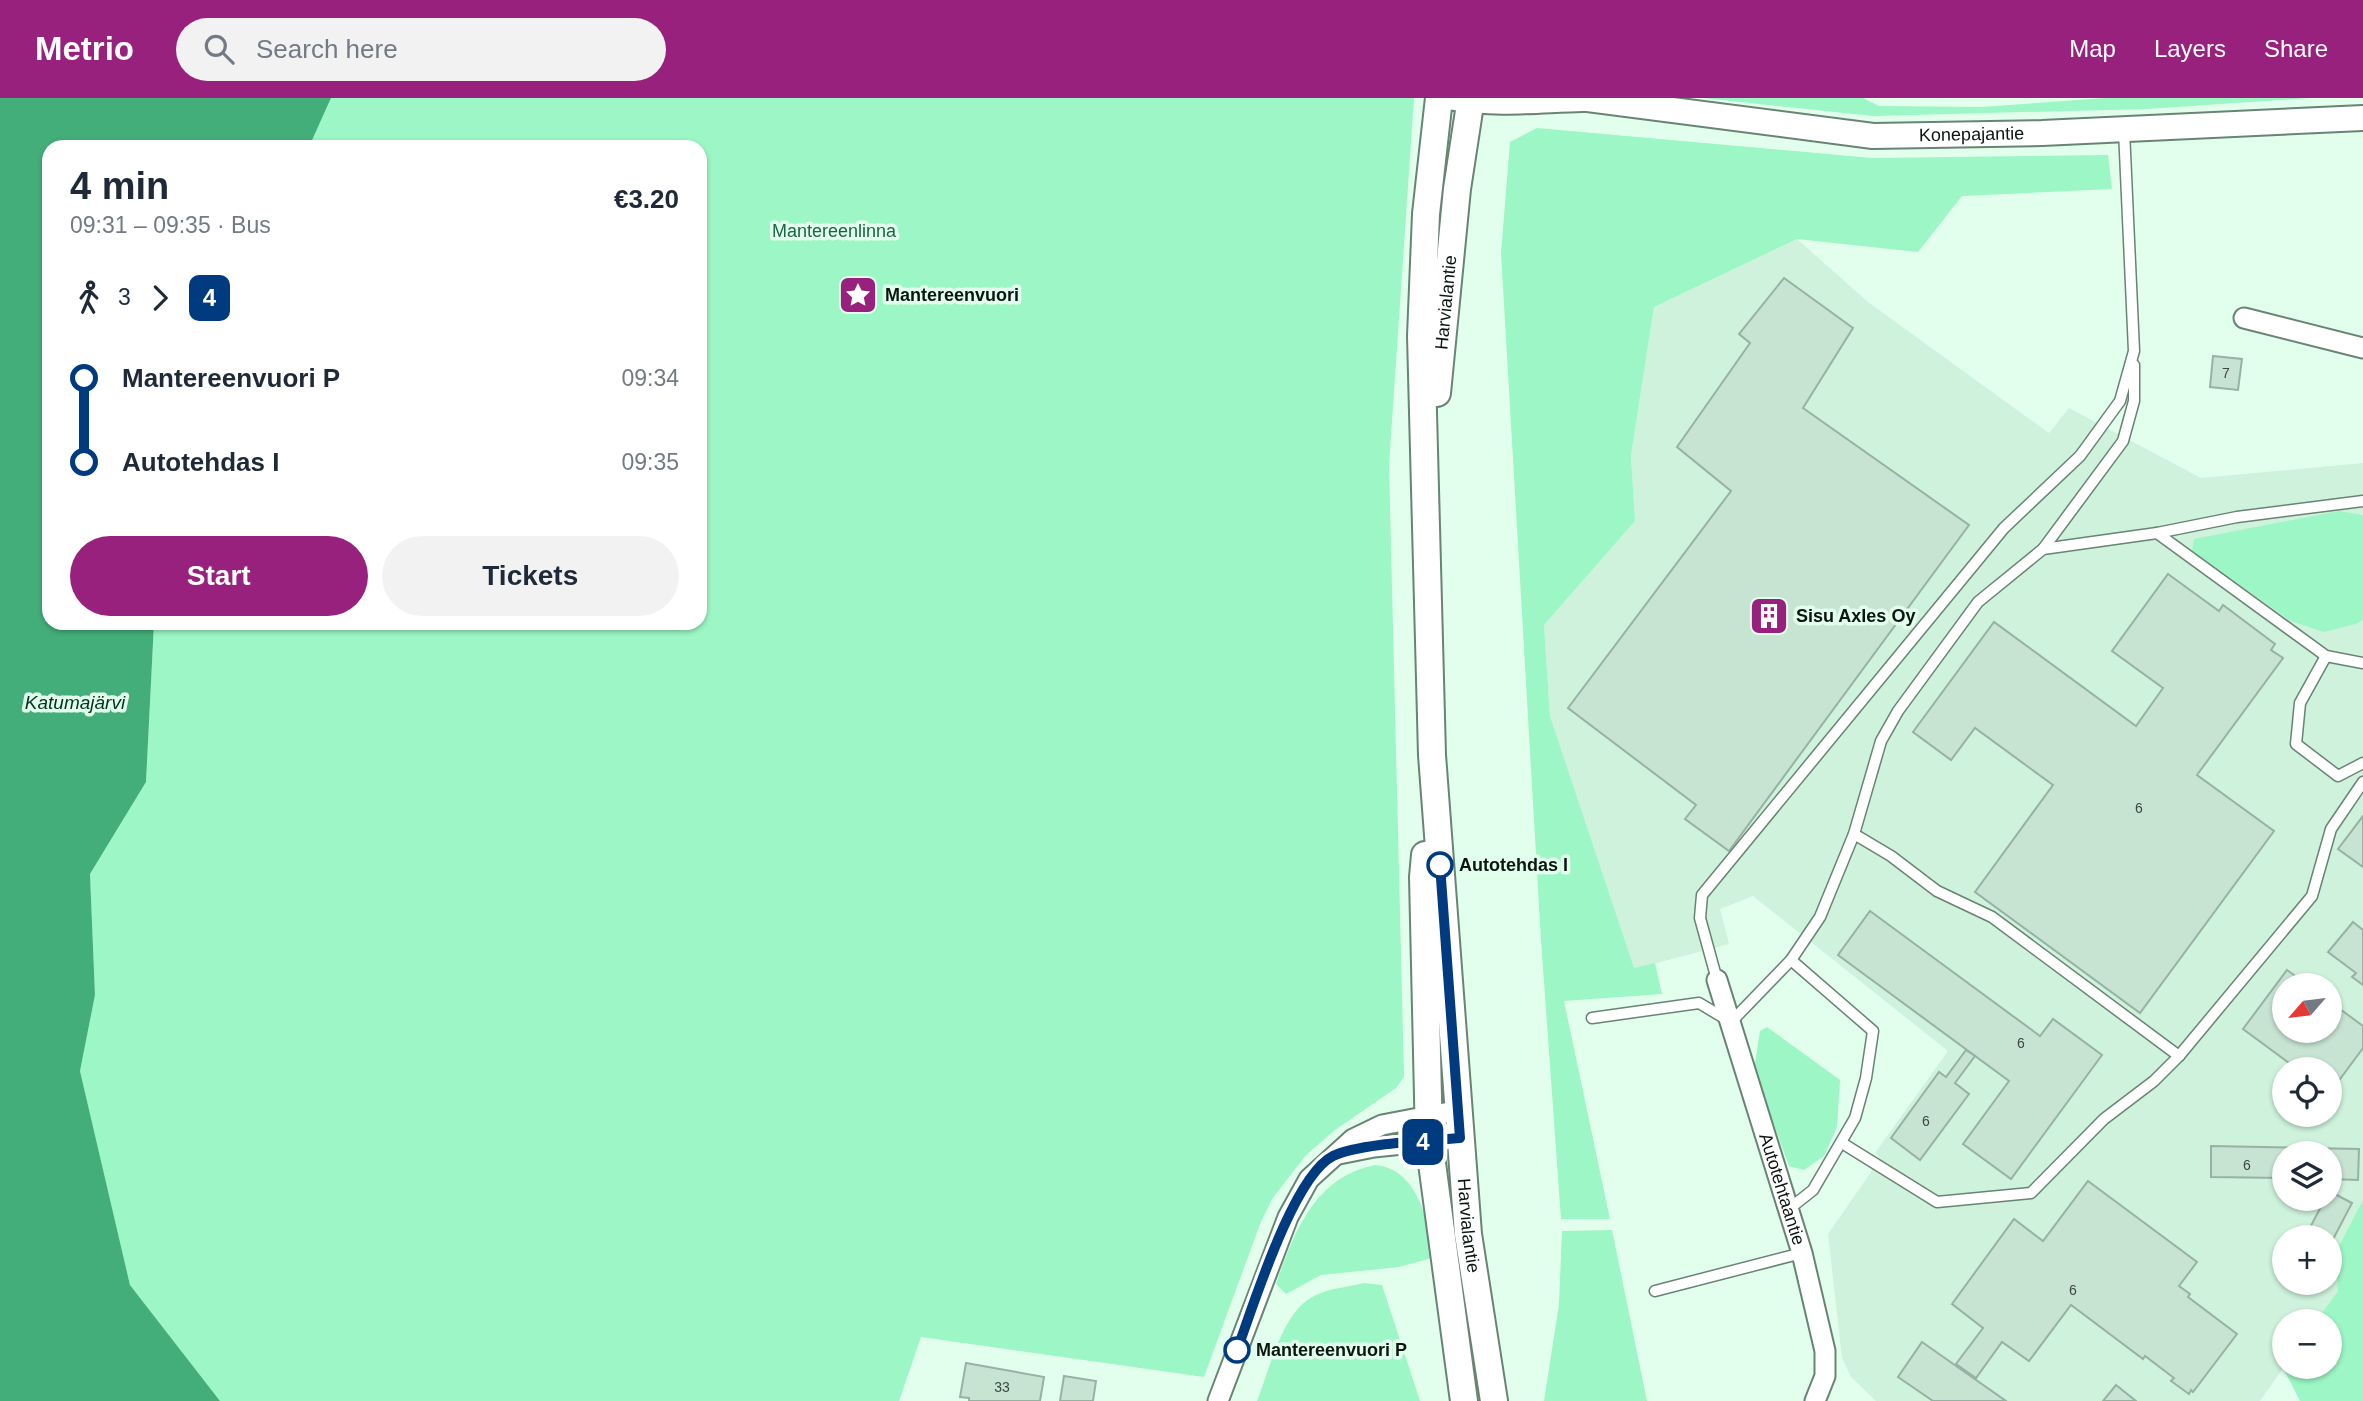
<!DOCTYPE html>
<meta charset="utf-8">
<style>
body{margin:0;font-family:Arial,sans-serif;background:#f2f2f3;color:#1f2937;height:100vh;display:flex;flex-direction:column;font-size:26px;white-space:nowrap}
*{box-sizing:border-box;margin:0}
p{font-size:23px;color:#747a83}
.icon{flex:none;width:38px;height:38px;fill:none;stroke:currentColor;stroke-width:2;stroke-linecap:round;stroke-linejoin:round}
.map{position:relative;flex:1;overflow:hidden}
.drawer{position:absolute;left:42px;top:42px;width:665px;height:490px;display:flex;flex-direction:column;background:#fff;border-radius:21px;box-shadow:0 2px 5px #0004}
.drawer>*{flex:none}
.badge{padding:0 14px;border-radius:10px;font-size:24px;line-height:46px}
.needle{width:46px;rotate:242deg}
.fabs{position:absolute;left:2272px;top:875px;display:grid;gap:14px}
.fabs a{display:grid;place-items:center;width:70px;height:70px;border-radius:50%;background:#fff;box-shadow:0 2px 5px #0004;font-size:35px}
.map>.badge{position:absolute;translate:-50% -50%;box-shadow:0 0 0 4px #fff}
.legs{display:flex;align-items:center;gap:10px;height:77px;padding:0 28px;font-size:23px}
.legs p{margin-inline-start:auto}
.overview{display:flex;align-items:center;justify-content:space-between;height:119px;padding:0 28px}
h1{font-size:38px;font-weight:800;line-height:52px}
.cta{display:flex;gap:14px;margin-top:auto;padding:14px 28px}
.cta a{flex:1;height:80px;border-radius:42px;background:#97217d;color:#fff;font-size:28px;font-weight:800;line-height:80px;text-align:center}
.cta a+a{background:#f2f2f3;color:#1f2937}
ul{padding:0 28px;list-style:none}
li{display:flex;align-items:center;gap:24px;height:84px;font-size:26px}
li i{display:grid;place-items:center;width:10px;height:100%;margin:0 9px;background:currentColor}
li i::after{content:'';width:18px;height:18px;margin:-9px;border:5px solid;border-radius:50%;background:#fff}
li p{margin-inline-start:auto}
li:first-child i{background:linear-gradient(#0000 50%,currentColor 0)}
li:last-child i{background:linear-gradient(currentColor 50%,#0000 0)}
header{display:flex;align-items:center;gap:42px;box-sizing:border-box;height:98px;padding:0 35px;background:#97217d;color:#fff}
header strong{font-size:33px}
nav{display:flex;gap:38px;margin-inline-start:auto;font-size:24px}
.search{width:490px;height:63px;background:#f2f2f3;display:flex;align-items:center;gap:18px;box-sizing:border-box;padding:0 24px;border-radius:38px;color:#747a83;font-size:26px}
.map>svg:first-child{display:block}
.built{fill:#cef2dc;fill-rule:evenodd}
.green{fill:#9df6c5}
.water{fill:#43ae7a}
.building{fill:#c7e3d2;stroke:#97b2a2;stroke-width:2}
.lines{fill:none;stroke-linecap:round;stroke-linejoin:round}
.service-casing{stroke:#698374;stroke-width:13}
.minor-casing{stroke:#698374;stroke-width:23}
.tertiary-casing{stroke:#698374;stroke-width:28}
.secondary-casing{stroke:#698374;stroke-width:30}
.service{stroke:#fff;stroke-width:10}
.minor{stroke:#fff;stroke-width:19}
.tertiary{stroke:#fff;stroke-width:24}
.secondary{stroke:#fff;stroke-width:26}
.line-1-casing{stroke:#fff;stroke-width:16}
.line-1{stroke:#003b80;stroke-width:10}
.stop-1-dot{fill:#fff;stroke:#003b80;stroke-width:3.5}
.labels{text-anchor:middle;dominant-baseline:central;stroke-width:7;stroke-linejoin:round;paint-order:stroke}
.number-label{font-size:14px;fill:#3b4941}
.street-label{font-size:18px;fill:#0c1611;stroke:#e2ffed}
.park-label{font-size:18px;fill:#196643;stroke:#e2ffed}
.poi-label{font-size:18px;font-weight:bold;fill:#0c1611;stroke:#e2ffed;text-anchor:start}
.stop-label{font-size:18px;font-weight:bold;fill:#0c1611;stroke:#e2ffed;text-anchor:start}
.water-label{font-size:19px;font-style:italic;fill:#03331e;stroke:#e2ffed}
</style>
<header>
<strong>Metrio</strong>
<div class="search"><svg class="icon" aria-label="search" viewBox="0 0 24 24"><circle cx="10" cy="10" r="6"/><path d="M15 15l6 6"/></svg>Search here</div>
<nav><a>Map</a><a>Layers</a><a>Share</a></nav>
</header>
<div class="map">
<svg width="2363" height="1303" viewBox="0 0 2363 1303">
<rect width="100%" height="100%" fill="#e2ffed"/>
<path class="built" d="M1797,141l71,63 181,131 20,-25 132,70 162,-15v740l-25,88 -22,30h-32v46l-24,34h-384l-25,-24 -9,-19 -14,-124 52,-75 -5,-6 73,-102 -195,-155 -33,13 9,35 -95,25 -84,-253 -6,-91 91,-104 -4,-66 23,-148zM2284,887h45v46h-45zM2284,971h45v46h-45zM2284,1055h45v46h-45zM2284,1139h45v46h-45z"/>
<g class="green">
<polygon points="331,0 1414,0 1389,367 1404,979 1396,990 1335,1032 1306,1057 1272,1101 1260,1126 1204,1279 921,1239 899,1303 220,1303 130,1187 80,973 95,897 90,776 146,684 154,525 700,525 700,49 309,49"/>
<polygon points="1703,0 1863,0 1879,8 1981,9 2106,0 2310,0 2146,11 1873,18"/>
<polygon points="1537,30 1872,60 2108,57 2112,91 1962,98 1918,154 1797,141 1654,209 1631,357 1635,423 1544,527 1550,618 1634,870 1655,865 1662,896 1564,903 1610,1121 1561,1121 1541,842 1501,155 1510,44"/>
<polygon points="2339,413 2363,417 2363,521 2359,525 2324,534 2291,523 2192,453 2194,441"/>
<polygon points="1767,929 1840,982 1837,1029 1824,1058 1804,1072 1789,1068 1754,972 1760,933"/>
<path d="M1375,1067c42,3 55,57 57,93l-33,9 -78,8 -35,19 -10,-10c18,-52 39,-107 99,-119z"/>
<polygon points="2363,1102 2363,1303 2300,1303 2283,1270 2329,1269 2329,1223 2316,1223 2338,1193 2335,1156"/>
<polygon points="1612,1132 1647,1303 1544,1303 1559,1206 1562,1133"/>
<path d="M1364,1185l18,2 38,116h-163c13,-32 25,-91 59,-106 14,-7 33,-8 48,-12z"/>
</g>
<polygon class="water" points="0,0 331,0 309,49 49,49 49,525 154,525 146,684 90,776 95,897 80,973 130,1187 220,1303 0,1303"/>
<g class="building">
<polygon points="1784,180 1853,230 1803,310 1969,427 1729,753 1685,721 1696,707 1568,610 1731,393 1677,349 1750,245 1739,236"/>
<polygon points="2213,258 2242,261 2238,292 2210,289"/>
<polygon points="2168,476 2219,513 2223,507 2275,546 2271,552 2283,560 2197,677 2274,733 2140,915 1975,794 2053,687 1975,630 1951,662 1913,634 1994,524 2136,628 2163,590 2112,553"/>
<polygon points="2363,718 2363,769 2338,751"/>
<polygon points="1870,813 2040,938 2053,921 2102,957 2011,1081 1963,1046 2009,983 1838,857"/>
<polygon points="2353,824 2363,832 2363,887 2352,879 2356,875 2328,854"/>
<polygon points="2287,872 2308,887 2284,887 2284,933 2329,933 2329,903 2363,928 2363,950 2329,996 2329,971 2297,971 2243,931"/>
<polygon points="1966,952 1975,958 1955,985 1969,996 1920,1062 1891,1040 1939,974 1946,979"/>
<polygon points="2211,1048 2359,1051 2358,1082 2329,1081 2329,1055 2284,1055 2284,1080 2211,1079"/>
<polygon points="2088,1083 2197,1164 2179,1188 2190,1196 2188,1199 2237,1236 2193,1294 2191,1292 2189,1296 2171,1283 2174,1280 2145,1258 2143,1261 2071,1207 2029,1263 2002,1244 1976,1280 1956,1266 1983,1230 1952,1206 2014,1121 2043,1143"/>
<polygon points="2329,1093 2352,1105 2329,1149 2329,1139 2305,1139 2325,1101 2329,1101"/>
<polygon points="1922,1244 2006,1303 1933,1303 1898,1279"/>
<polygon points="966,1265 1044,1279 1040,1303 969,1303 969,1300 960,1299"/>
<polygon points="1064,1278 1096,1283 1093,1303 1060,1303"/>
<polygon points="2116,1287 2136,1303 2103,1303"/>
</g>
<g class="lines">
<g class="service-casing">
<g id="service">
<polyline points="2157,435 2326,558 2363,565"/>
<polyline points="2043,451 2123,343 2134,303 2134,267"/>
<polyline points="2326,558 2300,605 2296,646 2338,678 2363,665"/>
<polyline points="1854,736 1891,758 1937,793 1992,819 2179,958"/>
<polyline points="1791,862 1820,819 1854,736 1881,643 1898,613 1978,504 2043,451 2157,435 2237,419 2363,403"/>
<polyline points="1717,882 1700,820 1702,797 2004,430 2080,358 2120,303 2134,253 2124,32"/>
<polyline points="1592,920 1699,905 1731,924 1791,862 1873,933 1866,980 1855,1020 1813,1092 1789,1111"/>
<polyline points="1842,1045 1937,1104 2031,1095 2104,1021 2154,983 2179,958 2312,798 2331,731 2363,684"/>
<polyline points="1655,1193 1802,1155"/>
</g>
</g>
<g class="minor-casing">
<g id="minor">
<polyline points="2244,220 2363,250"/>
<path id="s1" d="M1717,882l85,273 23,98v25l-10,25"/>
<polyline points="1339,1056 1374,1049 1460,1040"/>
<polyline points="1218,1303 1288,1119 1309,1081 1353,1041 1382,1027 1460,1012"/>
</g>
</g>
<g class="tertiary-casing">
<g id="tertiary">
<path d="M1454,0c42,7 86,2 128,1"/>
<path id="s2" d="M1580,0l293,38 169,-3 321,-15"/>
</g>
</g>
<g class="secondary-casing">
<g id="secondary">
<path id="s3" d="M1439,0l-13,116 -5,122 11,419 36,479 26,167"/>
<path id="s4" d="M1437,295l20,-204 14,-91"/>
<polyline points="1425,757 1423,779 1429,1043 1464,1303"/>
</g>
</g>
<use href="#service" class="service"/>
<use href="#minor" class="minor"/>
<use href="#tertiary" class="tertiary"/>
<use href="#secondary" class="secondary"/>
</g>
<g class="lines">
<g class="line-1-casing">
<path id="line-1" d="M1237,1252c16,-43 56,-174 96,-194 27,-13 95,-15 127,-18l-20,-273"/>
</g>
<use href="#line-1" class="line-1"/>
</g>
<defs>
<g id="sight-square" transform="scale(2.0125)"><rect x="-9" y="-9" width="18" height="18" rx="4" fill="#97217d" stroke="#e2ffed"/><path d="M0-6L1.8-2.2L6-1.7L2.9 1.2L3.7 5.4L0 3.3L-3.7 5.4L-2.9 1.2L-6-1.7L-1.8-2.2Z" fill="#fff"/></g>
<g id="building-square" transform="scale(2.0125)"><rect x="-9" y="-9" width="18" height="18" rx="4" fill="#97217d" stroke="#e2ffed"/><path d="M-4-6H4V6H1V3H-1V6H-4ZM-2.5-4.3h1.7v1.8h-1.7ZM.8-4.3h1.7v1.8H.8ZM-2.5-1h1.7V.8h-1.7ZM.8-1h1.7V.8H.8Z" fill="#fff"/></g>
</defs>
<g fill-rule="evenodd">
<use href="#sight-square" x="858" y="197"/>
<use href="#building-square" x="1769" y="518"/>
</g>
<g class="stop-1-dot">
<circle cx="1440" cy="767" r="12"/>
<circle cx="1237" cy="1252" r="12"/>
</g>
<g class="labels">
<g class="number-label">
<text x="2226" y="275">7</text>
<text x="2139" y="710">6</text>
<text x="2021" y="945">6</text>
<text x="1926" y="1023">6</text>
<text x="2247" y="1067">6</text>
<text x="2073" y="1192">6</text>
<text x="1002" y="1289">33</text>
</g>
<g class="street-label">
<text stroke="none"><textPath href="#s2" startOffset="394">Konepajantie</textPath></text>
<text stroke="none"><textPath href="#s4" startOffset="91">Harvialantie</textPath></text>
<text stroke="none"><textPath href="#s1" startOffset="219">Autotehtaantie</textPath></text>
<text stroke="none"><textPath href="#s3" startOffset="1130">Harvialantie</textPath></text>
</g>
<g class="park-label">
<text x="834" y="133">Mantereenlinna</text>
</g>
<g class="poi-label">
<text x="885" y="197">Mantereenvuori</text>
<text x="1796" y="518">Sisu Axles Oy</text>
</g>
<g class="stop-label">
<text x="1459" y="767">Autotehdas I</text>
<text x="1256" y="1252">Mantereenvuori P</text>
</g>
<g class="water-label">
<text x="75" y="604">Katumajärvi</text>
</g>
</g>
</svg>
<div class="fabs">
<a><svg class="needle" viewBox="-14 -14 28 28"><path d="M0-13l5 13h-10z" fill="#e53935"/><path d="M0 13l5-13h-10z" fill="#747a83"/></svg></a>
<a><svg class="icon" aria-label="locate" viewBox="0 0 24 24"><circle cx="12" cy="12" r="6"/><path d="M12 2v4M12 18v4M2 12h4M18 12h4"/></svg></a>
<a><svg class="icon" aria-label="layers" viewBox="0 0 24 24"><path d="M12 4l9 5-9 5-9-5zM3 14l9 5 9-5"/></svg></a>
<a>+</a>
<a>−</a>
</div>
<b class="badge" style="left:1423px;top:1044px;background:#003b80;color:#fff">4</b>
<section class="drawer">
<div class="overview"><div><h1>4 min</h1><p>09:31 – 09:35 · Bus</p></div><b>€3.20</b></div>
<div class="legs"><svg class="icon" aria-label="walk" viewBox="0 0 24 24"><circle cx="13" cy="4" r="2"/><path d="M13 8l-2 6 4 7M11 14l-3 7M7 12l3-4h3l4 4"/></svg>3<svg class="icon" aria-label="forward" viewBox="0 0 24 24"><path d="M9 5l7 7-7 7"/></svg><b class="badge" style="background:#003b80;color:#fff">4</b></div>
<ul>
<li><i style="color:#003b80"></i><b>Mantereenvuori P</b><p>09:34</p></li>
<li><i style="color:#003b80"></i><b>Autotehdas I</b><p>09:35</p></li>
</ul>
<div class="cta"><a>Start</a><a>Tickets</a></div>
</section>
</div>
